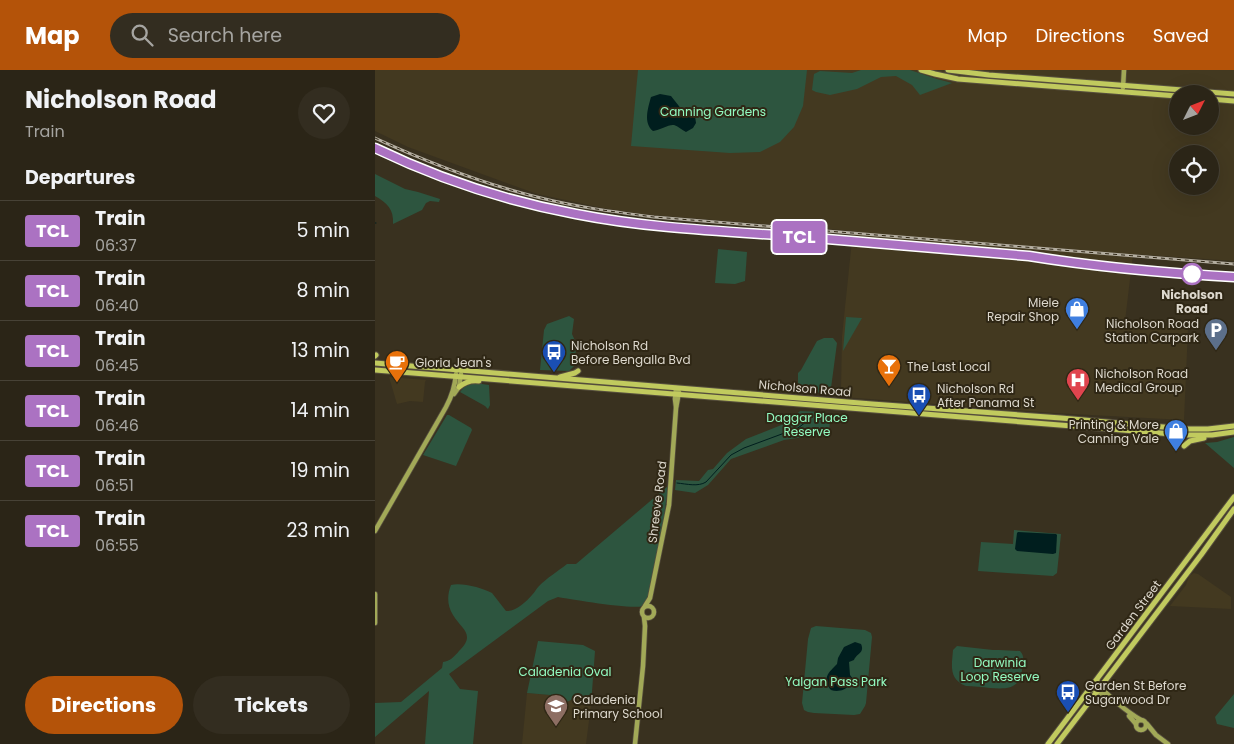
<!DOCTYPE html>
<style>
body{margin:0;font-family:Poppins,sans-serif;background:#332d20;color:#f1f3f6;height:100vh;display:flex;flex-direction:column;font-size:19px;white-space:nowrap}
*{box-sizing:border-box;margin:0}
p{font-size:16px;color:#a6a5a1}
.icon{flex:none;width:28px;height:28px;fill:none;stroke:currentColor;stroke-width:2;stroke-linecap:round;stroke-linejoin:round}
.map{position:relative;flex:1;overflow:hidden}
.sheet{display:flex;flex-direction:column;background:#2b2517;width:375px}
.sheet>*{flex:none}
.badge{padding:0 10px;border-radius:4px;font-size:18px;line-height:32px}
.needle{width:32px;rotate:48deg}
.controls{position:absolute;left:794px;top:15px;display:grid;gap:10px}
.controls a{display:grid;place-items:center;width:50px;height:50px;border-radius:50%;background:#2b2517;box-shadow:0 5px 20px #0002,0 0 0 1px #474236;font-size:25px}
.map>.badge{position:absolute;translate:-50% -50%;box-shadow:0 0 0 2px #fff}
h2{padding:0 25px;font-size:19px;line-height:45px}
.round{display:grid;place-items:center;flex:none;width:52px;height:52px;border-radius:26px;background:#332d20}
.head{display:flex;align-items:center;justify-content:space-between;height:85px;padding:0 25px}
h1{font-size:24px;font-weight:700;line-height:38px}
.cta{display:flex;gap:10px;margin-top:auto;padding:10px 25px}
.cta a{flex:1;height:58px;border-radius:30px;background:#b45309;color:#fff;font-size:20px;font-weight:700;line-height:58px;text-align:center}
.cta a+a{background:#332d20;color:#f1f3f6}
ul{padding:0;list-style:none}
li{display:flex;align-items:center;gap:15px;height:60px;padding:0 25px;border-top:1px solid #474236}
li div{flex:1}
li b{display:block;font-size:19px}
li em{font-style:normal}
li .badge{min-width:55px;font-weight:700;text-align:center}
header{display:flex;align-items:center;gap:30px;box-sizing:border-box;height:70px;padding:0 25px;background:#b45309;color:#fff}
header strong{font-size:24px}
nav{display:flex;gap:28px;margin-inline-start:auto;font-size:18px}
.search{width:350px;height:45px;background:#332d20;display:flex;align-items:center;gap:12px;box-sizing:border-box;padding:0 18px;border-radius:28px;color:#a6a5a1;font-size:19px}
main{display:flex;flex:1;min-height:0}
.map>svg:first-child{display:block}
.built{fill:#433920;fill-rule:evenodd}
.green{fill:#2d553f}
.water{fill:#001e1e}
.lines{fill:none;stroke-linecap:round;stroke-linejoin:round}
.stream{stroke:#001e1e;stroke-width:1}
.secondary-casing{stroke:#574f3e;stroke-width:6}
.primary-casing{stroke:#574f3e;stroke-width:7}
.secondary{stroke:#a2a957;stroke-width:4.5}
.primary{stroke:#c1ca5e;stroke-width:5}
.rail-casing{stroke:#b4aea1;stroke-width:3}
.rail{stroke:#2f2715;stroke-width:1;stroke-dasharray:4;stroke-linecap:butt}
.line-casing{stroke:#fff;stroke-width:11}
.line{stroke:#ab72c2;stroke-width:8}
.stop-dot{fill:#fff;stroke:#ab72c2;stroke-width:2.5}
.labels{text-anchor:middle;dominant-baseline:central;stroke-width:4;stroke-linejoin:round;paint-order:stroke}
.park-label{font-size:12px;fill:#93fbc1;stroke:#2f2715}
.stop-label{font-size:12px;font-weight:bold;fill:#ddd8cd;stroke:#2f2715}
.poi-label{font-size:12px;fill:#ddd8cd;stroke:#2f2715;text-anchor:start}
.street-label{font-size:12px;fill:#ddd8cd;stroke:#2f2715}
</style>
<header>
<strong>Map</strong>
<div class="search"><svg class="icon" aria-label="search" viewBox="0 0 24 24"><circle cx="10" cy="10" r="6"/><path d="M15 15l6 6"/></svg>Search here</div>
<nav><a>Map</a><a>Directions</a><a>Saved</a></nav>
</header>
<main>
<section class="sheet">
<div class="head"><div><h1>Nicholson Road</h1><p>Train</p></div><a class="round"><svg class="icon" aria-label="heart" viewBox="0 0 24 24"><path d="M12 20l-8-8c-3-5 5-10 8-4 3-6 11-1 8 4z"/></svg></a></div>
<h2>Departures</h2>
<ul>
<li><span class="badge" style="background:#ab72c2;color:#fff">TCL</span><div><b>Train</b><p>06:37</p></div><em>5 min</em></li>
<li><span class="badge" style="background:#ab72c2;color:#fff">TCL</span><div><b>Train</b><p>06:40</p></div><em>8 min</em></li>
<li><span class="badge" style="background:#ab72c2;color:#fff">TCL</span><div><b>Train</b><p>06:45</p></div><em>13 min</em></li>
<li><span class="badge" style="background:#ab72c2;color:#fff">TCL</span><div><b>Train</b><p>06:46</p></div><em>14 min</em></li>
<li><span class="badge" style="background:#ab72c2;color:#fff">TCL</span><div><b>Train</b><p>06:51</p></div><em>19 min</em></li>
<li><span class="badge" style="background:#ab72c2;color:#fff">TCL</span><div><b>Train</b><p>06:55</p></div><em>23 min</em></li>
</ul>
<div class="cta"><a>Directions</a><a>Tickets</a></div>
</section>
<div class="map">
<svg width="859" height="674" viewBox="0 0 859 674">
<rect width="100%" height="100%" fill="#39311f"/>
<g class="built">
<path d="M0,0h859v191l-101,-7 -8,67 63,8 -4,91 -130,-7 -211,-16 -2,-7 1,-54 11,-105 -213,-17 -37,-6 -66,-14 -129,-47 -33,-16zM802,24h33v32h-33zM802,84h33v32h-33z"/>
<polygon points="14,307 51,310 50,312 48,332 35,331 22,334"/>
<polygon points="819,503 823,504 856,527 856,539 795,536 811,515 814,506"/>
<polygon points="152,623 175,625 174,640 205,626 216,635 211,674 147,674"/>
</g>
<g class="green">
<polygon points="263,0 432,0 428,36 419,57 405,72 385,82 355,83 256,76"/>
<polygon points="486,0 535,0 562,9 577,13 545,25 537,15 521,6 506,7 482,19 455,25 441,22 437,20 439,4 445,1 477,3"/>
<path d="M0,104l30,15 13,3 22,7 -1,3 -9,-1 -4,2 -4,7 -29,14c1,-15 -6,-21 -18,-28z"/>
<polygon points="343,179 372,182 370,211 360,214 340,213"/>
<polygon points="194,246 199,249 197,264 201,273 200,295 194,301 165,300 169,260 172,254"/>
<polygon points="471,247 487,248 468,281"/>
<polygon points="449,268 458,268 462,273 456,318 448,323 423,321 423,303 426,300 442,271"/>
<polygon points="100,313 114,315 115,335 113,339 110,336 85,322 90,316"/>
<polygon points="425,341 450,342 455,349 454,364 451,366 436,366 409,370 356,389 333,415 320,423 300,420 301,410 324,411 333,400 338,399 352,383 371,369 404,356 412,352"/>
<polygon points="72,345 74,345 96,358 97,360 81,396 48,385"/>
<polygon points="859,367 859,398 830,373 842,372"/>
<path d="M293,416c-2,17 -14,114 -26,120 -8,4 -73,-7 -84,-9l-10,4 -99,73 11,15 18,2 -5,53h-48l4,-53 -54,46v-34l26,-1 41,-34 1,-6c7,-1 11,-5 16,-11 17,-17 3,-21 -6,-36 -6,-9 -6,-20 -2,-30 10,-3 32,3 41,8l14,18c9,1 20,-9 26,-16 3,-3 4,-6 7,-9 8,-8 19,-15 28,-22h9z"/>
<polygon points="639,460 686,464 682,503 678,506 603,501 606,472 638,474"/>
<polygon points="441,556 490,560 496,563 497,567 491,633 490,636 485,644 479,645 439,643 433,642 429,640 427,633 433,569 436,558"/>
<polygon points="163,571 208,575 220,581 216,635 205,626 174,640 175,625 152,623"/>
<path d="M582,576l36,4h6l21,1c5,5 3,12 2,19 -2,20 -17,19 -32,18 -8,-1 -16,-2 -24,-2 -18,-7 -14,-21 -13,-36z"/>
<polygon points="859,624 859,658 842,654 840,647"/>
</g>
<g class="water">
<path d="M285,24l11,2 15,19h5l4,1 1,7 -3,5 -7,4c-4,-2 -8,-6 -12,-7 -5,-1 -14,5 -21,6 -10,-8 -5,-23 -2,-34z"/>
<polygon points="643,462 681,464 682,465 681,483 678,484 642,481 640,479 642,463"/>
<path d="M480,572l6,2c4,9 -4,9 -7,16l-5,2 1,13 3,4c-2,2 -3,4 -4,6 -4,6 -12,7 -18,5 -10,-11 -2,-18 6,-26l1,-6 6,-11z"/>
</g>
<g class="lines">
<g class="stream">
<polyline points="0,153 1,153"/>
<path d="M302,413c10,1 21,4 29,-1l25,-27 13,-7 54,-20 12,-9"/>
</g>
<g class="secondary-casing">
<g id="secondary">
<polyline points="748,18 749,0"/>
<polyline points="301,318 300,329 301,337"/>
<polyline points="79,324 84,317 86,304"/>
<path d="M0,461l71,-124c6,-11 9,-21 10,-33"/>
<polyline points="0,524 0,553"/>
<circle cx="273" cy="542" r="6"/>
<polyline points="270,536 275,528 294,435 301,338 304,322"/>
<path d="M722,610c4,12 32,33 44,40"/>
<polyline points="714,620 720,620 735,629"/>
<polyline points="754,646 761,654"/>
<circle cx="766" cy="655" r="5"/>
<polyline points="772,654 781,665 793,674"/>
<polyline points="260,674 268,596 270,556 269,547"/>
</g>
</g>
<g class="primary-casing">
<g id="primary">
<polyline points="546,0 560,4 583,9 802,26"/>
<polyline points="573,0 614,5 859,24"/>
<polyline points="835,29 859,31"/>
<polyline points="0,286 1,285"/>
<polyline points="0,293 497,334 686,348 811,359 833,359 859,356"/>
<polyline points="0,300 810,365 837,365 859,362"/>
<polyline points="185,307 200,303 203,301"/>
<path d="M84,317c6,-5 13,-7 20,-6"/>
<polyline points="809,376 815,371 829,368"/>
<polyline points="673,674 859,427"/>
<polyline points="682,674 826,485 859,439"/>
</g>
</g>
<use href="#secondary" class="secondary"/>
<use href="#primary" class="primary"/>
<g class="rail-casing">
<g id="rail">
<path d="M0,68c52,24 106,45 162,59 39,10 78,15 117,20l580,47"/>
<path d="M0,78c64,30 131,53 201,66 72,14 146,17 219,23 78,6 156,13 234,20 68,9 136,16 205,20"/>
</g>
</g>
<use href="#rail" class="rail"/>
</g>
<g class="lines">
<g class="line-casing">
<path id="line" d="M0,78c64,31 131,53 201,66 71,14 143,17 215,22 79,7 158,14 238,20 68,11 136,17 205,21"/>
</g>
<use href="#line" class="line"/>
</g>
<defs>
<g id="shop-pin" transform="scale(1.25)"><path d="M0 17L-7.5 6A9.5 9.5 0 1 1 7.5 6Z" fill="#3f7fe0" stroke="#2f2715"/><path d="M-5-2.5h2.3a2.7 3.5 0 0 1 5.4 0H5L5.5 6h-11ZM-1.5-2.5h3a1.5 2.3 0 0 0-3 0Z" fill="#fff"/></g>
<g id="parking-pin" transform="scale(1.25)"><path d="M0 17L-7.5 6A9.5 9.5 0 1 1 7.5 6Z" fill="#5c6f8a" stroke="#2f2715"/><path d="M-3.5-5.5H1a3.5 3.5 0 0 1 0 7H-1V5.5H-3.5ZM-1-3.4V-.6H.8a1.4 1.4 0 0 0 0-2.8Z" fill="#fff"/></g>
<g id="bus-pin" transform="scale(1.25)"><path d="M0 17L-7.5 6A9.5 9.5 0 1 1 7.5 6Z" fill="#1a4fb4" stroke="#2f2715"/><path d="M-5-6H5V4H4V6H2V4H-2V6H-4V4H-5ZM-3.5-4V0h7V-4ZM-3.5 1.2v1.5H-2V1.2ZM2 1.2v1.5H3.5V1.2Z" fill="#fff"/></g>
<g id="cafe-pin" transform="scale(1.25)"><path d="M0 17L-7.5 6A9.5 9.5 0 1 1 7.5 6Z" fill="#e8710a" stroke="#2f2715"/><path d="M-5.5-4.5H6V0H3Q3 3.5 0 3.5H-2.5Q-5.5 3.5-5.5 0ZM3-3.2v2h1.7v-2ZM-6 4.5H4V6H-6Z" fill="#fff"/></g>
<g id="bar-pin" transform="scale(1.25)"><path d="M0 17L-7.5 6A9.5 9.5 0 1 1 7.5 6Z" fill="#e8710a" stroke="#2f2715"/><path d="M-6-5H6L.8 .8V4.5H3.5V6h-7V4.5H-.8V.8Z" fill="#fff"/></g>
<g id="hospital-pin" transform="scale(1.25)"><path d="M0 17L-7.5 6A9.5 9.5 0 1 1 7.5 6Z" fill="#e0444e" stroke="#2f2715"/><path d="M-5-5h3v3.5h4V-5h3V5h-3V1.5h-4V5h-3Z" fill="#fff"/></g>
<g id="school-pin" transform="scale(1.25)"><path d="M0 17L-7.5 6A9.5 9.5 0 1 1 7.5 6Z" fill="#8d6e63" stroke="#2f2715"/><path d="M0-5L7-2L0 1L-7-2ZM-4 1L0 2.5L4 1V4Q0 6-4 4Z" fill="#fff"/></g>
</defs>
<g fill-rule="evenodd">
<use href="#shop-pin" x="702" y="239"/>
<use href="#parking-pin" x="841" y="260"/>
<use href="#bus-pin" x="179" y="282"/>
<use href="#cafe-pin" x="22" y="292"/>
<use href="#bar-pin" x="514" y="296"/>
<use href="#hospital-pin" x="703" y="310"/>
<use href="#bus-pin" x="544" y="325"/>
<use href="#shop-pin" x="801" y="361"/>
<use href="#bus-pin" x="693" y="622"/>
<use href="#school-pin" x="181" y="636"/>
</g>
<circle class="stop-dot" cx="817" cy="204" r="10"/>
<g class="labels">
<g class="park-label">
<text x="338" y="41">Canning Gardens</text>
<text x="432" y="347">Daggar Place<tspan x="432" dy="14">Reserve</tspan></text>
<text x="625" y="592">Darwinia<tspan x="625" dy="14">Loop Reserve</tspan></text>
<text x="190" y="601">Caladenia Oval</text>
<text x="461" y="611">Yalgan Pass Park</text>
</g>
<g class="stop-label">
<text x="817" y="224">Nicholson<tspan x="817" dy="14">Road</tspan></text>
</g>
<g class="poi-label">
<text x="684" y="232" text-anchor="end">Miele<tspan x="684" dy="14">Repair Shop</tspan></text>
<text x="824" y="253" text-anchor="end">Nicholson Road<tspan x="824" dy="14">Station Carpark</tspan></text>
<text x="196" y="275">Nicholson Rd<tspan x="196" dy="14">Before Bengalla Bvd</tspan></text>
<text x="40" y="292">Gloria Jean's</text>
<text x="532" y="296">The Last Local</text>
<text x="720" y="303">Nicholson Road<tspan x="720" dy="14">Medical Group</tspan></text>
<text x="562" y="318">Nicholson Rd<tspan x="562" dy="14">After Panama St</tspan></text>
<text x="784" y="354" text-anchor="end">Printing &amp; More<tspan x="784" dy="14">Canning Vale</tspan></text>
<text x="710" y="615">Garden St Before<tspan x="710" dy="14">Sugarwood Dr</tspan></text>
<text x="198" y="629">Caladenia<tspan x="198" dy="14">Primary School</tspan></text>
</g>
<g class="street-label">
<text transform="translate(430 318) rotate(5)">Nicholson Road</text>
<text transform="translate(282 432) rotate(-83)">Shreeve Road</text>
<text transform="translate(758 545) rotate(-53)">Garden Street</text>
</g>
</g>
</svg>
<div class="controls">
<a><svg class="needle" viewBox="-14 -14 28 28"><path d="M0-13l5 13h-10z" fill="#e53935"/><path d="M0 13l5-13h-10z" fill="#a6a5a1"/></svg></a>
<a><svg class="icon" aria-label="locate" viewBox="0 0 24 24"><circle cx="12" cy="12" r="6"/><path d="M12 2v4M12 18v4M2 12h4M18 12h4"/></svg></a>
</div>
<b class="badge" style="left:424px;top:167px;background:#ab72c2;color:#fff">TCL</b>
</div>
</main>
